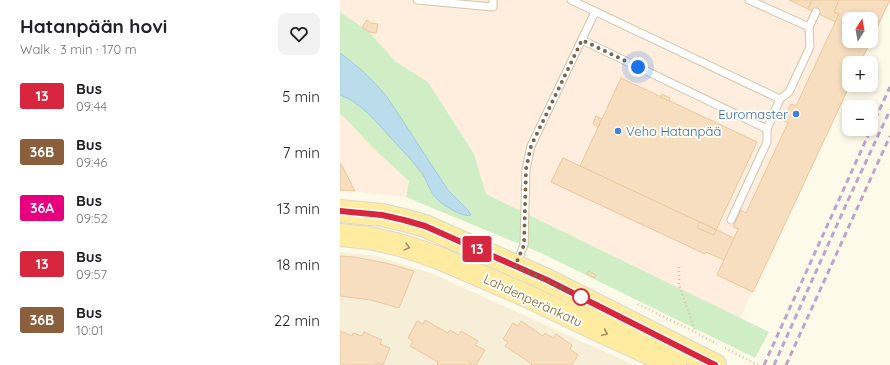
<!DOCTYPE html>
<meta charset="utf-8">
<style>
body{margin:0;font-family:Quicksand,sans-serif;background:#f2f2f2;color:#202124;height:100vh;display:flex;flex-direction:column;font-size:15px;white-space:nowrap}
*{box-sizing:border-box;margin:0}
p{font-size:13px;color:#757577}
.icon{flex:none;width:22px;height:22px;fill:none;stroke:currentColor;stroke-width:2;stroke-linecap:round;stroke-linejoin:round}
.map{position:relative;flex:1;overflow:hidden}
.details{display:flex;flex-direction:column;background:#fff;width:340px}
.details>*{flex:none}
.badge{padding:0 8px;border-radius:3px;font-size:14px;line-height:26px}
.needle{width:26px;rotate:11deg}
.controls{position:absolute;left:502px;top:12px;display:grid;gap:8px}
.controls a{display:grid;place-items:center;width:36px;height:36px;border-radius:8px;background:#fff;box-shadow:0 2px 6px #0003;font-size:20px}
.you{position:absolute;width:20px;height:20px;margin:-10px;border:3px solid #fff;border-radius:50%;background:#1a73e8;box-shadow:0 0 0 6px #1a73e833}
.map>.badge{position:absolute;translate:-50% -50%;box-shadow:0 0 0 2px #fff}
.round{display:grid;place-items:center;flex:none;width:42px;height:42px;border-radius:8px;background:#f2f2f2}
.head{display:flex;align-items:center;justify-content:space-between;height:68px;padding:0 20px}
h1{font-size:19px;font-weight:800;line-height:30px}
ul{padding:0;list-style:none}
li{display:flex;align-items:center;gap:12px;height:56px;padding:0 20px}
li div{flex:1}
li b{display:block;font-size:15px}
li em{font-style:normal}
li .badge{min-width:44px;font-weight:700;text-align:center}
main{display:flex;flex:1;min-height:0}
.map>svg:first-child{display:block}
.residential{fill:#f7eed7}
.commercial{fill:#ffeddd}
.green{fill:#cfeec5}
.water{fill:#bbdceb;stroke:#a0cade}
.building{fill:#f7debe;stroke:#ebc89d}
.lines{fill:none;stroke-linecap:round;stroke-linejoin:round}
.lane-casing{stroke:#d3c4ad;stroke-width:9}
.primary-casing{stroke:#ddd7d0;stroke-width:24}
.path{stroke:#ddc2a0;stroke-width:2.5;stroke-dasharray:1 3;stroke-linecap:butt}
.lane{stroke:#fff;stroke-width:7}
.primary{stroke:#ffeca0;stroke-width:22}
.rail{stroke:#c0a5cb;stroke-width:3;stroke-dasharray:6 4;stroke-linecap:butt}
.oneway{stroke:#a48d63}
.line-casing{stroke:#fff;stroke-width:9}
.line{stroke:#d7263d;stroke-width:6}
.walk{stroke:#7d6449;stroke-width:4;stroke-dasharray:0 7.2}
.shop-dot{fill:#3f7fe0;stroke:#fffcf2;stroke-width:1.5}
.stop-dot{fill:#fff;stroke:#d7263d;stroke-width:2}
.labels{text-anchor:middle;dominant-baseline:central;stroke-width:4;stroke-linejoin:round;paint-order:stroke}
.shop-label{font-size:13px;fill:#366cbe;stroke:#fffcf2;text-anchor:end}
.street-label{font-size:13px;fill:#7d6449;stroke:#fffcf2}
</style>
<main>
<section class="details">
<div class="head"><div><h1>Hatanpään hovi</h1><p>Walk · 3 min · 170 m</p></div><a class="round"><svg class="icon" aria-label="heart" viewBox="0 0 24 24"><path d="M12 20l-8-8c-3-5 5-10 8-4 3-6 11-1 8 4z"/></svg></a></div>
<ul>
<li><span class="badge" style="background:#d7263d;color:#fff">13</span><div><b>Bus</b><p>09:44</p></div><em>5 min</em></li>
<li><span class="badge" style="background:#8b5e3c;color:#fff">36B</span><div><b>Bus</b><p>09:46</p></div><em>7 min</em></li>
<li><span class="badge" style="background:#e6007e;color:#fff">36A</span><div><b>Bus</b><p>09:52</p></div><em>13 min</em></li>
<li><span class="badge" style="background:#d7263d;color:#fff">13</span><div><b>Bus</b><p>09:57</p></div><em>18 min</em></li>
<li><span class="badge" style="background:#8b5e3c;color:#fff">36B</span><div><b>Bus</b><p>10:01</p></div><em>22 min</em></li>
</ul>
</section>
<div class="map">
<svg width="550" height="365" viewBox="0 0 550 365">
<rect width="100%" height="100%" fill="#fefaea"/>
<polygon class="residential" points="0,252 37,256 93,274 294,365 0,365"/>
<g class="commercial">
<polygon points="0,0 550,0 531,40 531,19 509,19 509,41 531,41 520,63 509,63 509,85 510,85 400,318 146,194 134,154 88,83 56,62 29,32 0,12"/>
<polygon points="0,115 3,116 34,149 69,181 66,197 0,190"/>
</g>
<polygon class="green" points="0,12 29,32 56,62 88,82 134,154 146,194 429,332 415,358 201,253 66,197 69,181 34,149 3,116 0,115"/>
<path class="water" d="M0,53c19,14 32,26 47,44l61,93 20,20 3,5c-8,3 -28,-10 -34,-16 -7,-7 -9,-16 -14,-24 -9,-13 -21,-25 -32,-37 -15,-16 -29,-35 -51,-43z"/>
<g class="building">
<polygon points="449,0 472,0 468,9"/>
<polygon points="472,0 499,0 494,12 499,14 496,22 468,9"/>
<polygon points="499,0 550,0 531,40 531,19 509,19 509,41 531,41 520,63 509,63 509,85 510,85 413,292 377,275 398,229 393,227 401,210 406,213 448,123 443,120 451,104 456,106 499,14 494,12"/>
<polygon points="27,20 31,23 38,24 36,33 29,32 22,27"/>
<polygon points="281,78 417,142 376,230 240,166"/>
<polygon points="322,94 330,98 329,101 320,97"/>
<polygon points="256,116 262,119 258,127 253,124"/>
<polygon points="223,158 394,238 384,260 366,252 365,254 211,182"/>
<polygon points="0,164 1,164 15,191 0,190"/>
<polygon points="360,222 376,230 374,235 357,228"/>
<polygon points="0,256 14,257 46,263 74,271 59,308 31,300 0,296"/>
<polygon points="248,271 256,275 255,278 247,274"/>
<polygon points="85,320 108,333 110,330 118,335 121,331 138,341 135,345 145,350 136,365 133,365 130,363 129,365 97,365 98,362 70,346 73,341 68,338 77,321 83,324"/>
<polygon points="181,321 203,336 205,333 213,338 216,334 232,345 230,349 238,355 232,365 191,365 192,364 165,346 168,342 163,339 173,323 178,326"/>
<polygon points="0,331 12,336 13,333 22,336 24,332 42,340 40,344 50,348 43,365 37,363 36,365 5,365 0,363"/>
</g>
<g class="lines">
<g class="lane-casing">
<g id="lane">
<polyline points="77,0 153,7 153,0"/>
<polyline points="231,0 440,99"/>
<polyline points="409,0 469,27 476,12"/>
<polyline points="242,40 427,129"/>
<polyline points="391,220 427,142 427,129 440,99 449,92 470,47 469,27"/>
<polyline points="176,265 184,245 186,169 191,146 255,12"/>
</g>
</g>
<g class="primary-casing">
<g id="primary">
<polyline points="0,211 42,215 64,220 85,226 207,280 375,365"/>
<polyline points="0,235 29,238 56,244 73,249 99,258 189,297 260,331 335,365"/>
</g>
</g>
<g class="path">
<polyline points="339,267 339,285 355,331"/>
<polyline points="298,304 355,332 377,344"/>
<polyline points="385,348 418,365"/>
</g>
<use href="#lane" class="lane"/>
<use href="#primary" class="primary"/>
<g class="rail">
<polyline points="531,128 550,87"/>
<polyline points="424,365 531,129"/>
<polyline points="434,365 510,196 550,110"/>
<polyline points="446,365 550,136"/>
</g>
</g>
<defs><path id="oneway-chevron" d="M-2-3.5L2.5 0L-2 3.5" fill="none" stroke-width="1.6" stroke-linecap="round" stroke-linejoin="round"/></defs>
<g class="oneway">
<use href="#oneway-chevron" transform="translate(67 247) rotate(15)"/>
<use href="#oneway-chevron" transform="translate(265 333) rotate(25)"/>
</g>
<g class="lines">
<g class="line-casing">
<polyline id="line" points="0,211 42,215 64,220 85,226 207,280 375,365"/>
</g>
<use href="#line" class="line"/>
<polyline class="walk" points="241,297 175,266 184,245 186,169 191,146 242,40 298,67"/>
</g>
<g class="shop-dot">
<circle cx="456" cy="114" r="4"/>
<circle cx="278" cy="131" r="4"/>
</g>
<circle class="stop-dot" cx="241" cy="297" r="8"/>
<g class="labels">
<g class="shop-label">
<text x="448" y="114">Euromaster</text>
<text x="286" y="131" text-anchor="start">Veho Hatanpää</text>
</g>
<g class="street-label">
<text transform="translate(193 300) rotate(25)">Lahdenperänkatu</text>
</g>
</g>
</svg>
<div class="controls">
<a><svg class="needle" viewBox="-14 -14 28 28"><path d="M0-13l5 13h-10z" fill="#e53935"/><path d="M0 13l5-13h-10z" fill="#757577"/></svg></a>
<a>+</a>
<a>−</a>
</div>
<div class="you" style="left:298px;top:67px"></div>
<b class="badge" style="left:137px;top:249px;background:#d7263d;color:#fff">13</b>
</div>
</main>
